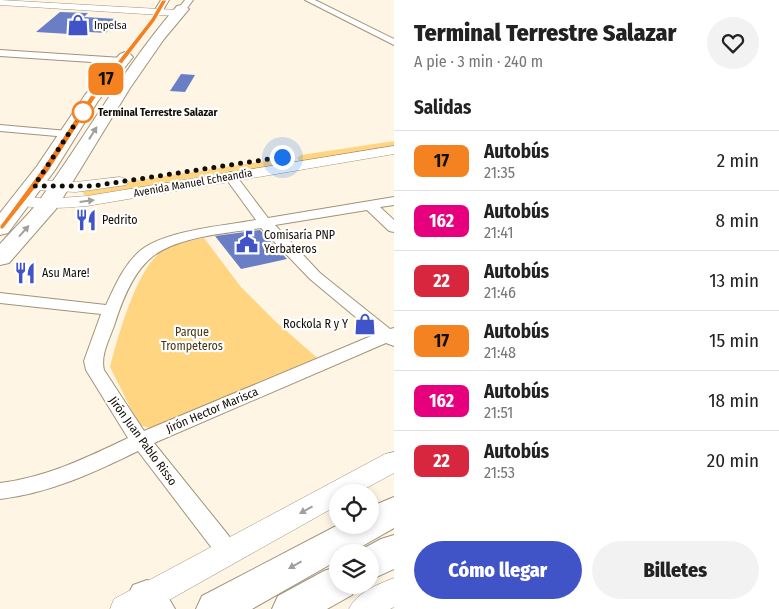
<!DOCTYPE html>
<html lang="es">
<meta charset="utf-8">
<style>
body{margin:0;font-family:"Fira Sans Condensed",sans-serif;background:#f2f2f2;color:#222;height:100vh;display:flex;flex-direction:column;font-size:19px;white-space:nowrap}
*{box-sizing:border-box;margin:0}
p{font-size:16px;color:#767676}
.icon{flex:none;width:28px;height:28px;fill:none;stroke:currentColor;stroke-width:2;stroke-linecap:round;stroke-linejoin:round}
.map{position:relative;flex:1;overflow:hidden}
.panel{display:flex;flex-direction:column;background:#fff;width:385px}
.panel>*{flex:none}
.badge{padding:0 10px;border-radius:8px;font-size:18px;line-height:32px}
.controls{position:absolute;left:329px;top:484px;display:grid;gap:10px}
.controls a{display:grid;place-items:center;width:50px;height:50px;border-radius:50%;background:#fff;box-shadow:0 2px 8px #0003;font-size:25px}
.you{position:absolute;width:25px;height:25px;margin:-12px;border:4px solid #fff;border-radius:50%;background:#1a73e8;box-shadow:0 0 0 8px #1a73e833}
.map>.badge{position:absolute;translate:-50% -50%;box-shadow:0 0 0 2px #fff}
h2{padding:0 20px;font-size:19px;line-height:45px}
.round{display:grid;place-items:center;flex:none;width:52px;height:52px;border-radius:26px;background:#f2f2f2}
.summary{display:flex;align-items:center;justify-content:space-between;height:85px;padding:0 20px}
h1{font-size:24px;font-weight:800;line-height:38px}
.primary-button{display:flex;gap:10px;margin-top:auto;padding:10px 20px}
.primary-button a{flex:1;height:58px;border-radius:30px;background:#4154c7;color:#fff;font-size:20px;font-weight:800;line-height:58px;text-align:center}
.primary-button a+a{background:#f2f2f2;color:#222}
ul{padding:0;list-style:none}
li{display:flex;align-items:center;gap:15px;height:60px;padding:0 20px;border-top:1px solid #e0e0e0}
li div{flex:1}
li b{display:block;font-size:19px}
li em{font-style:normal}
li .badge{min-width:55px;font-weight:700;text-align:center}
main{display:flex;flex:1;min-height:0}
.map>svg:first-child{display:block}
.green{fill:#ffd581}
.building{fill:#6a7ec6}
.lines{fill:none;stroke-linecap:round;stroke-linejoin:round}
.minor-casing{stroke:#a19379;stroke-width:2}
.tertiary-casing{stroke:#a19379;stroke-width:1}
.primary-casing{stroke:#a19379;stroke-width:2}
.minor{fill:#fff;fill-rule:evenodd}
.tertiary{fill:#fff;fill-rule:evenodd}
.primary{fill:#fff;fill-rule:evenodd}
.oneway{fill:#a19f9b}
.line{fill:#f58220;stroke:#fff}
.walk{stroke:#130e05;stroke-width:5;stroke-dasharray:0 9}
.stop-dot{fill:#fff;stroke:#f58220;stroke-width:2.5}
.labels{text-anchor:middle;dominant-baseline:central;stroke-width:4.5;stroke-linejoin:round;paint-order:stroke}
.far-poi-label{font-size:11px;fill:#130e05;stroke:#fff;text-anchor:start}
.far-stop-label{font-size:11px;font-weight:bold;fill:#130e05;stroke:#fff;text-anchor:start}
.far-street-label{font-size:11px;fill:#130e05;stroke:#fff}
.poi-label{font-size:12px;fill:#130e05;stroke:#fff;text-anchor:start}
.park-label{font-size:12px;fill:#483713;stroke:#fff}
.street-label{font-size:12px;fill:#130e05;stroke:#fff}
</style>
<main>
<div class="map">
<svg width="394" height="609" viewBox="0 0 394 609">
<rect width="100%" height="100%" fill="#fef5e4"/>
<g class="green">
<polygon points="394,141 394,148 306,162 300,161 297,158 301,155"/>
<polygon points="273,160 279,160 282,164 280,166 89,196 84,195 82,190 85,188"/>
<path d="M204,238l37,49 35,35 46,40 -169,67 -14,-4 -29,-58c7,-28 27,-99 51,-115 13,-9 28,-11 43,-14z"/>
</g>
<g class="building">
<polygon points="60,12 88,13 84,17 118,19 106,33 89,32 86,35 36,32"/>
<polygon points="181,74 195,75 185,92 170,91"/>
<polygon points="260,230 287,259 241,269 215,236"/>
</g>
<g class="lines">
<g class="minor-casing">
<g id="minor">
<polygon points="161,0 169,0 163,10 160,10 156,8"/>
<polygon points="185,0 193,0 185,11 179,11 178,9"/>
<polygon points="305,0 315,0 394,39 394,45"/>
<polygon points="0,50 122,58 127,61 122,64 0,56"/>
<polygon points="0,125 68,131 74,134 68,137 0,131"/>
<path d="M230,172l4,1 34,45 126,-21v8l-14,2 14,13v12l-5,-1 -22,-21 -92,15 45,48 70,56 4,-1v18l-8,-3 -232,100 83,103 4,7 -4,7 -8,3 -8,-3 -83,-109c-45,22 -88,42 -138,48v-16c47,-6 86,-25 128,-45l-42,-68 -2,-9 17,-47 -101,-11v-10l106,12c9,-19 18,-41 35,-55 26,-20 82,-24 115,-30l-32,-44zM261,228l49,51 66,55 -232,97 -40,-61c-4,-15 6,-32 11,-47 7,-22 18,-51 37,-66 26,-21 77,-24 109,-29z"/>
</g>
</g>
<g class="tertiary-casing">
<g id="tertiary">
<polygon points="0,0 177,10 182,13 177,16 0,5"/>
<path d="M394,146v8l-307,52c-24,2 -48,4 -72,-2l-2,-3 2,-3 6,-2 27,3 39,-3z"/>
<polygon points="120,177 126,179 128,182 126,185 76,192 34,190 28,188 26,185 28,182 34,180 76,182"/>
<polygon points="394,452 394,473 359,492 338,492 338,505 153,609 110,609 114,599 385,454"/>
<path d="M394,578v29l-4,2h-41c7,-16 29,-25 45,-31z"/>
</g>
</g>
<g class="primary-casing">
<g id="primary">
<path d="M182,5l7,4 -25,30 -34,49 -74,121 -47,54 -9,2v-21c13,-15 29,-29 41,-46 46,-64 84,-132 136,-192z"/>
<polygon points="125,52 130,54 133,57 98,101 55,170 8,233 0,235 0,213 37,166 85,95 120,54"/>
<polygon points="394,497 394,528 352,552 338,552 338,560 252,609 196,609 202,596 338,525 370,525 370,507"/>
<polygon points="394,535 394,569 370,580 370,552 357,552 381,539"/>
<polygon points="338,566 338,585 356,585 352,595 327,609 272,609 278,596 324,571"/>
<polygon points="147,580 161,585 175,609 133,609 127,597 133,585"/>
</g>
</g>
<use href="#minor" class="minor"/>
<use href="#tertiary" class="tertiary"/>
<use href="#primary" class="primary"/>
</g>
<defs><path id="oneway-solid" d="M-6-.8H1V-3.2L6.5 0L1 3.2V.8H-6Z" transform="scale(1.25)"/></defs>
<g class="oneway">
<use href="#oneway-solid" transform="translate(93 133) rotate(-58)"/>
<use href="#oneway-solid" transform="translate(87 201) rotate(-7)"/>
<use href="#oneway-solid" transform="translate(24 231) rotate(-48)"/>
<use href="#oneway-solid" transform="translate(306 510) rotate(151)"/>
<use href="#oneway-solid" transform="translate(295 565) rotate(151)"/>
</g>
<polygon class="line" points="162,0 167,0 155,21 94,100 48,172 3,229 0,229 0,226 42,169 89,98 151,19"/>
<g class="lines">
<polyline class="walk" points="83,112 34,186 93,186 282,157"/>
</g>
<defs>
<g id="shop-bare" transform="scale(1.725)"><path d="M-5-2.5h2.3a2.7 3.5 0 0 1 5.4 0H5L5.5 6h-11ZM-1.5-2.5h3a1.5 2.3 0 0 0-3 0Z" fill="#4154c7" stroke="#fff" stroke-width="2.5" paint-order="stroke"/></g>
<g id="restaurant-bare" transform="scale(1.725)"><path d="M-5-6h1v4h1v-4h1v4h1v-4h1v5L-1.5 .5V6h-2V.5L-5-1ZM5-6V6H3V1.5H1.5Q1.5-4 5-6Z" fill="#4154c7" stroke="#fff" stroke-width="2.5" paint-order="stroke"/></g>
<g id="civic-bare" transform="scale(1.725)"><path d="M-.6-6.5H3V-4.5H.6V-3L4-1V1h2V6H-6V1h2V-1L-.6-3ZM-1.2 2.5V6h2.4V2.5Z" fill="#4154c7" stroke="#fff" stroke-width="2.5" paint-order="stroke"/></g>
</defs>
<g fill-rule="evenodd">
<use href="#shop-bare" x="78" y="25"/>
<use href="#restaurant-bare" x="86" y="220"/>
<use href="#civic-bare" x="247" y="242"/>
<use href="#restaurant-bare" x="25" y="273"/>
<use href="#shop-bare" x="365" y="324"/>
</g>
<circle class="stop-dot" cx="83" cy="112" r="10"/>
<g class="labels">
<g class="far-poi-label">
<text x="94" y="25">Inpelsa</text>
</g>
<g class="far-stop-label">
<text x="98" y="112">Terminal Terrestre Salazar</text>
</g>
<g class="far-street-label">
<text transform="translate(193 183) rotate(-10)">Avenida Manuel Echeandía</text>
</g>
<g class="poi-label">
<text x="102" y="220">Pedrito</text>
<text x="264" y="235">Comisaría PNP<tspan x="264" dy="14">Yerbateros</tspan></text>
<text x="42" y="273">Asu Mare!</text>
<text x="348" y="324" text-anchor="end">Rockola R y Y</text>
</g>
<g class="park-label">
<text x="192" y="332">Parque<tspan x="192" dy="14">Trompeteros</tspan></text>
</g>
<g class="street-label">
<text transform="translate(212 410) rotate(-23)">Jirón Hector Marisca</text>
<text transform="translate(143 441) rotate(54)">Jirón Juan Pablo Risso</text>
</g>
</g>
</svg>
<div class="controls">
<a><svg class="icon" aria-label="locate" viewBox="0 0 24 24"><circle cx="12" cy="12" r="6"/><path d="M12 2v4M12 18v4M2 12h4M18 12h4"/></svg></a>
<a><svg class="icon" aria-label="layers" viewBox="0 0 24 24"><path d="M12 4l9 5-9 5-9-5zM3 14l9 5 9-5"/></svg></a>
</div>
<div class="you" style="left:282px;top:157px"></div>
<b class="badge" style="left:106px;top:79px;background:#f58220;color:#111">17</b>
</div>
<section class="panel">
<div class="summary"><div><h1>Terminal Terrestre Salazar</h1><p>A pie · 3 min · 240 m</p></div><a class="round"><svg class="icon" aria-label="heart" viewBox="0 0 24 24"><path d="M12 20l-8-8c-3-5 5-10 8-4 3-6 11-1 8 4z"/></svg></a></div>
<h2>Salidas</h2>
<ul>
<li><span class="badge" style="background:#f58220;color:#111">17</span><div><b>Autobús</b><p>21:35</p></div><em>2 min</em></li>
<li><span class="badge" style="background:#e6007e;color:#fff">162</span><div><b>Autobús</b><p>21:41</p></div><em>8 min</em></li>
<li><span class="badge" style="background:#d7263d;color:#fff">22</span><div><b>Autobús</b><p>21:46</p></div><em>13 min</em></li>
<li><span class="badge" style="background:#f58220;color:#111">17</span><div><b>Autobús</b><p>21:48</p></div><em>15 min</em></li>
<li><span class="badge" style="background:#e6007e;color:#fff">162</span><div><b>Autobús</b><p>21:51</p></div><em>18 min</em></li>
<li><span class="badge" style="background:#d7263d;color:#fff">22</span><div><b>Autobús</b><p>21:53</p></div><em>20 min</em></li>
</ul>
<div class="primary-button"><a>Cómo llegar</a><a>Billetes</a></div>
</section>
</main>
